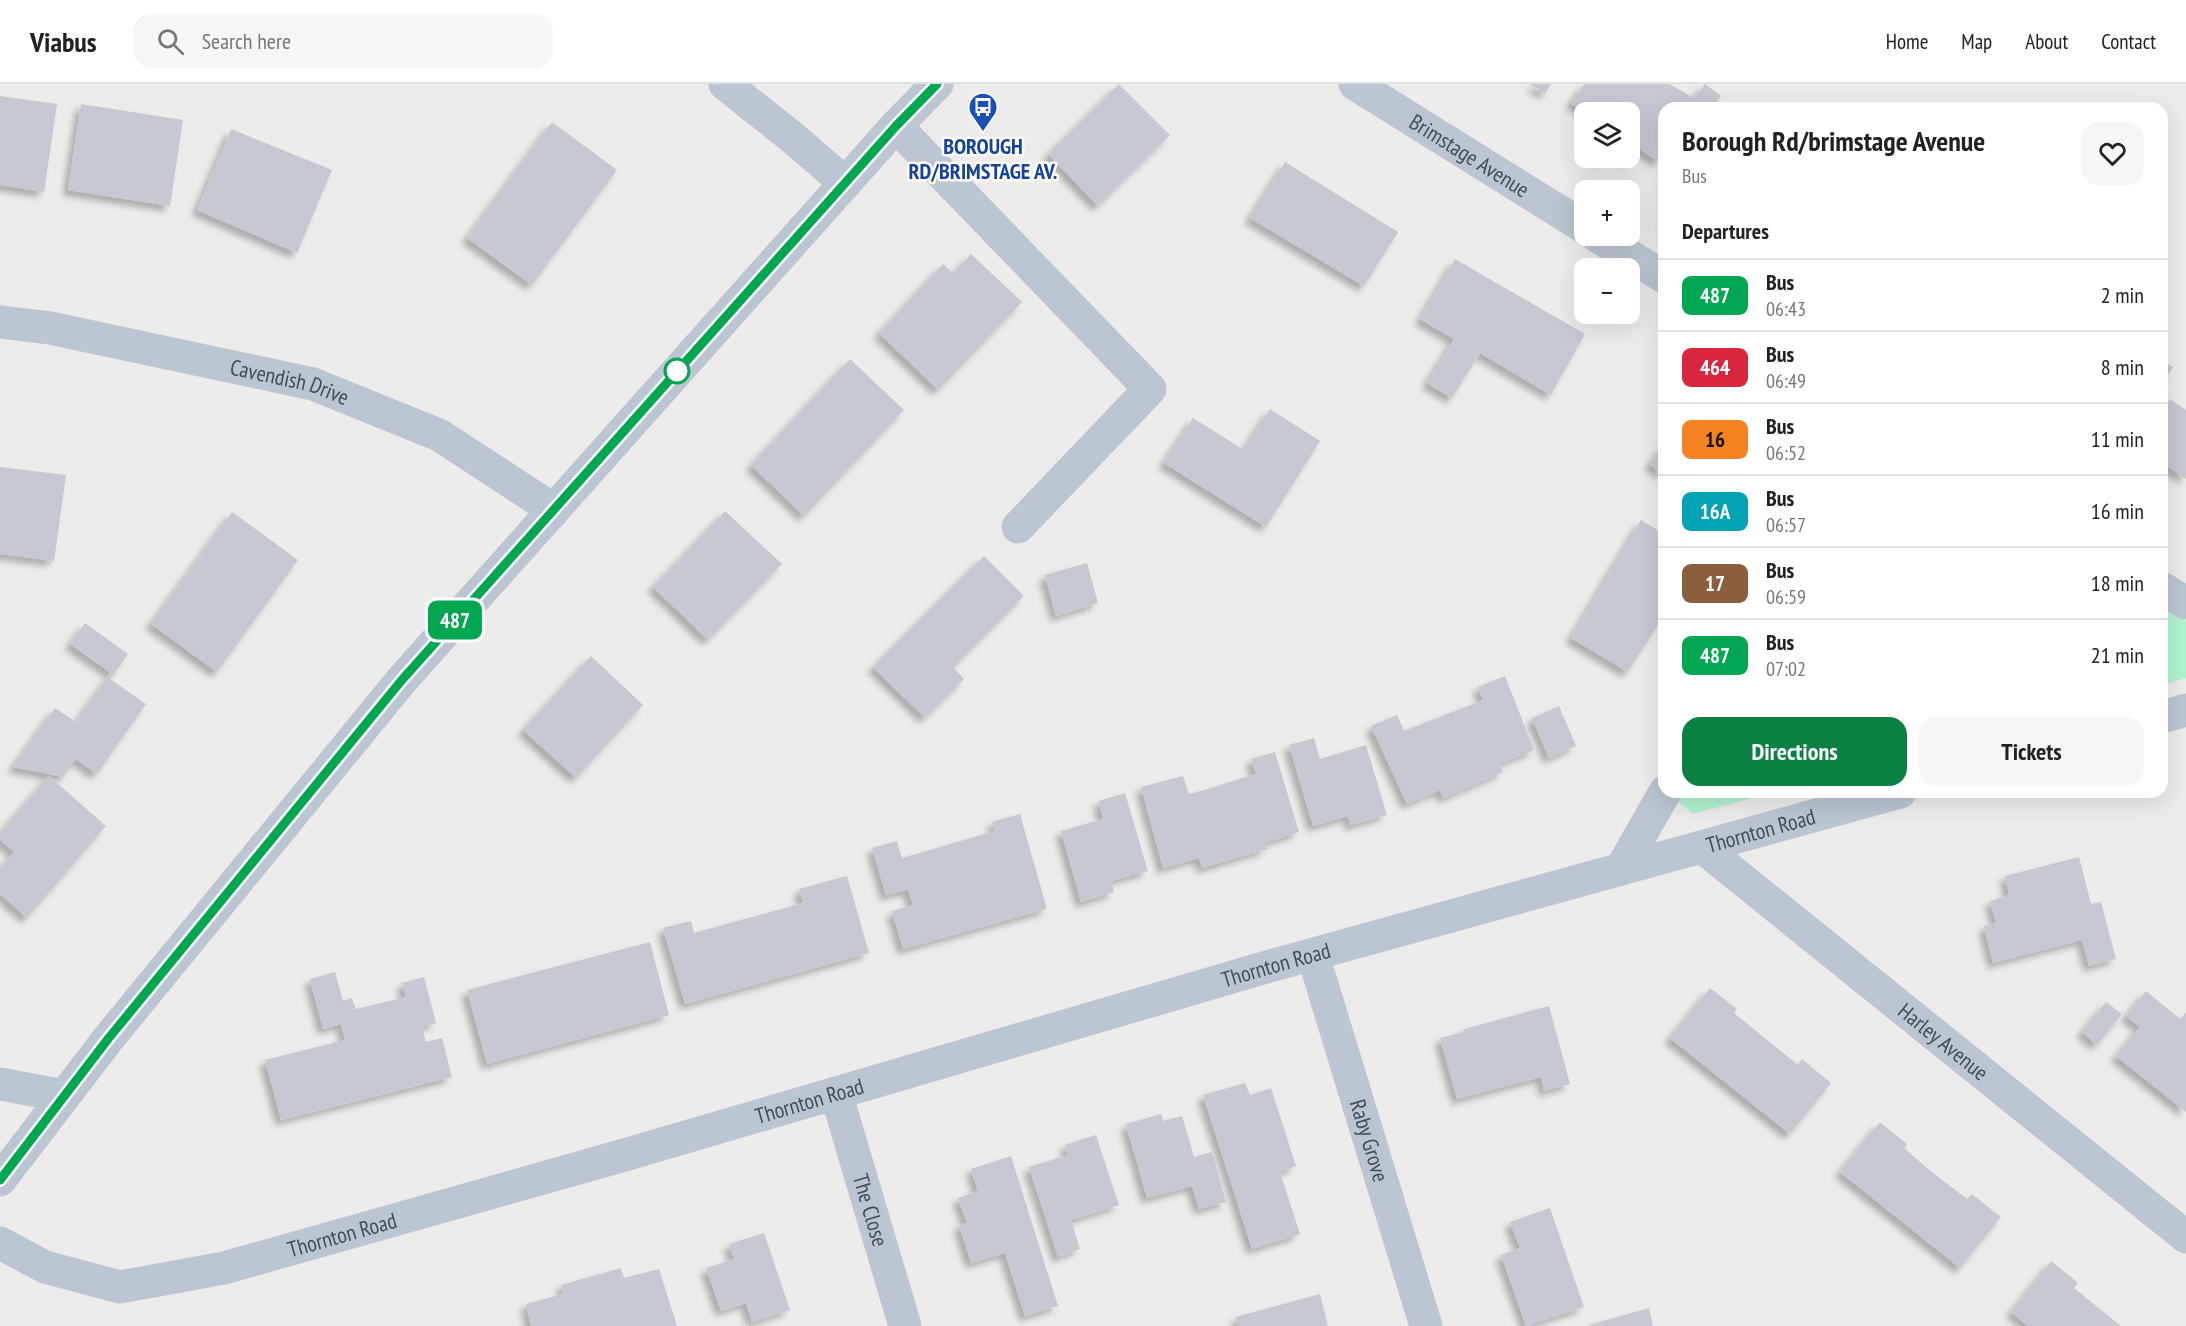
<!DOCTYPE html>
<meta charset="utf-8">
<style>
body{margin:0;font-family:"PT Sans Narrow",sans-serif;background:#f6f6f6;color:#222;height:100vh;display:flex;flex-direction:column;font-size:22px;white-space:nowrap}
*{box-sizing:border-box;margin:0}
p{font-size:20px;color:#767676}
.icon{flex:none;width:33px;height:33px;fill:none;stroke:currentColor;stroke-width:2;stroke-linecap:round;stroke-linejoin:round}
.map{position:relative;flex:1;overflow:hidden}
.details{position:absolute;left:1658px;top:18px;width:510px;height:696px;display:flex;flex-direction:column;background:#fff;border-radius:18px;box-shadow:0 6px 24px #0002}
.details>*{flex:none}
.badge{padding:0 12px;border-radius:9px;font-size:21px;line-height:39px}
.controls{position:absolute;left:1574px;top:18px;display:grid;gap:12px}
.controls a{display:grid;place-items:center;width:66px;height:66px;border-radius:12px;background:#fff;box-shadow:0 6px 24px #0002;font-size:30px}
.map>.badge{position:absolute;translate:-50% -50%;box-shadow:0 0 0 3px #fff}
h2{padding:0 24px;font-size:22px;line-height:54px}
.round{display:grid;place-items:center;flex:none;width:63px;height:63px;border-radius:18px;background:#f6f6f6}
.summary{display:flex;align-items:center;justify-content:space-between;height:102px;padding:0 24px}
h1{font-size:28px;font-weight:800;line-height:45px}
.action{display:flex;gap:12px;margin-top:auto;padding:12px 24px}
.action a{flex:1;height:69px;border-radius:18px;background:#0b8043;color:#fff;font-size:24px;font-weight:800;line-height:69px;text-align:center}
.action a+a{background:#f6f6f6;color:#222}
ul{padding:0;list-style:none}
li{display:flex;align-items:center;gap:18px;height:72px;padding:0 24px;border-top:2px solid #e0e0e0}
li div{flex:1}
li b{display:block;font-size:22px}
li em{font-style:normal}
li .badge{min-width:66px;font-weight:700;text-align:center}
header{display:flex;align-items:center;gap:36px;box-sizing:border-box;height:84px;padding:0 30px;background:#fff;border-bottom:2px solid #e0e0e0}
header strong{font-size:28px}
nav{display:flex;gap:33px;margin-inline-start:auto;font-size:21px}
.search{width:420px;height:54px;background:#f6f6f6;display:flex;align-items:center;gap:15px;box-sizing:border-box;padding:0 21px;border-radius:18px;color:#767676;font-size:22px}
.map>svg:first-child{display:block}
.green{fill:#b2f3cf}
.building{fill:#c6c9d2;filter:url(#shadow)}
.lines{fill:none;stroke-linecap:round;stroke-linejoin:round}
.minor{stroke:#bcc6d3;stroke-width:33}
.line-casing{stroke:#fff;stroke-width:14}
.line{stroke:#00a651;stroke-width:9}
.stop-dot{fill:#fff;stroke:#00a651;stroke-width:3}
.labels{text-anchor:middle;dominant-baseline:central;stroke-width:5;stroke-linejoin:round;paint-order:stroke}
.transit-label{font-size:22px;font-weight:bold;fill:#164399;stroke:#fff}
.street-label{font-size:22px;fill:#424d5a;stroke:#fff}
</style>
<header>
<strong>Viabus</strong>
<div class="search"><svg class="icon" aria-label="search" viewBox="0 0 24 24"><circle cx="10" cy="10" r="6"/><path d="M15 15l6 6"/></svg>Search here</div>
<nav><a>Home</a><a>Map</a><a>About</a><a>Contact</a></nav>
</header>
<div class="map">
<svg width="2186" height="1242" viewBox="0 0 2186 1242">
<defs>
<filter id="shadow"><feDropShadow dx="-5.5" dy="5.5" stdDeviation="3" flood-color="#0004"/></filter>
</defs>
<rect width="100%" height="100%" fill="#eeebeb"/>
<g class="green">
<polygon points="2162,522 2186,537 2186,594 2162,601"/>
<polygon points="1685,708 1774,708 1693,730 1678,718"/>
</g>
<g class="building">
<polygon points="1119,0 1170,51 1098,122 1048,70"/>
<polygon points="1530,0 1551,0 1545,10"/>
<polygon points="1584,0 1669,0 1694,14 1705,0 1721,12 1714,22 1718,24 1664,24 1664,70 1657,77 1629,58 1629,28 1584,28 1571,19"/>
<polygon points="0,12 57,20 44,108 0,101"/>
<polygon points="81,20 183,36 170,122 68,106"/>
<polygon points="552,38 617,86 532,201 467,154"/>
<polygon points="231,45 332,86 297,169 197,126"/>
<polygon points="1285,78 1398,148 1364,202 1250,134"/>
<polygon points="971,170 1022,218 938,306 879,249 943,180 953,189"/>
<polygon points="1455,175 1585,250 1551,311 1480,269 1452,314 1427,299 1454,255 1420,235"/>
<polygon points="850,275 904,326 804,432 751,381"/>
<polygon points="2162,276 2173,283 2162,301"/>
<polygon points="2170,315 2186,326 2186,395 2162,379 2162,328"/>
<polygon points="1270,325 1320,357 1266,443 1164,379 1193,334 1244,366"/>
<polygon points="1664,359 1664,390 1650,381"/>
<polygon points="0,383 66,391 54,477 0,470"/>
<polygon points="725,427 782,480 708,556 653,503"/>
<polygon points="232,428 298,476 217,588 151,540"/>
<polygon points="1641,436 1664,450 1664,474 1660,480 1664,482 1664,531 1628,588 1571,554"/>
<polygon points="984,472 1024,512 953,583 964,595 925,634 873,583"/>
<polygon points="1087,479 1098,519 1056,532 1045,491"/>
<polygon points="85,539 128,570 110,595 146,620 97,690 76,675 63,693 13,683 55,624 76,638 111,589 70,560"/>
<polygon points="591,572 643,621 576,694 523,646"/>
<polygon points="1505,592 1534,666 1500,680 1503,688 1443,714 1440,706 1407,720 1371,642 1397,631 1404,647 1483,616 1478,603"/>
<polygon points="1559,622 1576,662 1549,674 1532,634"/>
<polygon points="1314,654 1320,675 1366,661 1387,731 1350,741 1348,732 1313,742 1289,661"/>
<polygon points="1275,668 1299,748 1264,759 1267,765 1202,784 1199,774 1163,784 1141,703 1183,692 1189,710 1208,705 1256,690 1251,675"/>
<polygon points="49,692 106,742 27,834 0,810 0,785 14,768 0,756 0,749"/>
<polygon points="1125,709 1148,787 1111,797 1114,808 1081,818 1061,747 1103,735 1099,717"/>
<polygon points="1020,730 1047,825 903,865 892,827 913,821 908,806 886,811 872,764 897,757 902,774 995,747 992,738"/>
<polygon points="2079,773 2091,820 2101,818 2116,875 2089,882 2082,856 1993,879 1984,842 1996,839 1990,817 2009,811 2005,792"/>
<polygon points="847,792 869,869 685,920 663,844 691,837 694,849 803,819 799,805"/>
<polygon points="650,858 669,931 487,980 467,906"/>
<polygon points="335,888 343,917 352,914 356,925 406,913 402,899 424,893 436,939 422,943 426,958 442,954 452,993 281,1036 265,976 345,956 341,940 323,945 310,895"/>
<polygon points="1710,904 1737,925 1734,929 1798,981 1802,975 1831,999 1790,1050 1670,954"/>
<polygon points="2146,907 2180,935 2186,928 2186,1028 2116,972 2140,943 2126,932"/>
<polygon points="2106,918 2122,930 2097,961 2082,948"/>
<polygon points="1549,922 1570,1000 1544,1007 1541,993 1457,1015 1440,954 1464,948 1464,945"/>
<polygon points="1245,999 1250,1011 1271,1004 1296,1082 1280,1088 1300,1150 1252,1165 1203,1011"/>
<polygon points="1161,1030 1163,1037 1182,1032 1194,1073 1212,1068 1226,1118 1199,1125 1192,1102 1147,1114 1126,1040"/>
<polygon points="1880,1038 1907,1060 1904,1064 1932,1088 1967,1115 1972,1110 2001,1133 1960,1184 1840,1088"/>
<polygon points="1096,1051 1119,1121 1071,1136 1080,1165 1058,1173 1029,1083 1068,1071 1065,1061"/>
<polygon points="1011,1072 1058,1222 1025,1232 1005,1169 971,1179 959,1141 967,1139 958,1114 978,1107 971,1085"/>
<polygon points="1550,1124 1584,1223 1526,1242 1501,1171 1520,1164 1510,1138"/>
<polygon points="764,1149 790,1226 752,1238 746,1219 721,1227 706,1184 734,1175 729,1160"/>
<polygon points="2051,1177 2078,1199 2074,1204 2121,1242 2028,1242 2011,1228"/>
<polygon points="621,1184 624,1194 659,1185 677,1242 531,1242 526,1220 563,1210 561,1201"/>
<polygon points="1320,1210 1328,1242 1238,1242 1236,1233"/>
<polygon points="1649,1224 1653,1242 1589,1242 1589,1241"/>
</g>
<g class="lines">
<g class="minor">
<polyline points="725,0 793,54 845,99"/>
<path id="s1" d="M1355,0l229,143"/>
<polyline points="896,42 1150,305 1018,443"/>
<polyline points="1597,152 1664,193"/>
<path id="s2" d="M0,238l50,6 263,56 126,51 115,75"/>
<polyline points="2162,504 2186,519"/>
<polyline points="2162,633 2186,626"/>
<path id="s3" d="M1702,763l484,390"/>
<polyline points="1621,785 1665,708"/>
<path id="s4" d="M1313,871l113,371"/>
<polyline points="0,1000 64,1012"/>
<path id="s5" d="M836,1009l69,233"/>
<polyline points="0,1096 108,955 401,597 896,42 937,0"/>
<path id="s6" d="M0,1159l45,24 75,20 104,-19 397,-112 649,-190 630,-174"/>
</g>
</g>
<g class="lines">
<g class="line-casing">
<polyline id="line" points="0,1096 108,955 401,597 896,42 937,0"/>
</g>
<use href="#line" class="line"/>
</g>
<defs>
<g id="bus-pin" transform="scale(1.5)"><path d="M0 17L-7.5 6A9.5 9.5 0 1 1 7.5 6Z" fill="#1a4fb4" stroke="#fff"/><path d="M-5-6H5V4H4V6H2V4H-2V6H-4V4H-5ZM-3.5-4V0h7V-4ZM-3.5 1.2v1.5H-2V1.2ZM2 1.2v1.5H3.5V1.2Z" fill="#fff"/></g>
</defs>
<g fill-rule="evenodd">
<use href="#bus-pin" x="983" y="23"/>
</g>
<circle class="stop-dot" cx="677" cy="287" r="12"/>
<g class="labels">
<g class="transit-label">
<text x="983" y="62">BOROUGH<tspan x="983" dy="25">RD/BRIMSTAGE AV.</tspan></text>
</g>
<g class="street-label">
<text stroke="none"><textPath href="#s1" startOffset="135">Brimstage Avenue</textPath></text>
<text stroke="none"><textPath href="#s2" startOffset="296">Cavendish Drive</textPath></text>
<text stroke="none"><textPath href="#s6" startOffset="1832">Thornton Road</textPath></text>
<text stroke="none"><textPath href="#s6" startOffset="1329">Thornton Road</textPath></text>
<text stroke="none"><textPath href="#s3" startOffset="310">Harley Avenue</textPath></text>
<text stroke="none"><textPath href="#s6" startOffset="843">Thornton Road</textPath></text>
<text stroke="none"><textPath href="#s4" startOffset="194">Raby Grove</textPath></text>
<text stroke="none"><textPath href="#s5" startOffset="122">The Close</textPath></text>
<text stroke="none"><textPath href="#s6" startOffset="357">Thornton Road</textPath></text>
</g>
</g>
</svg>
<div class="controls">
<a><svg class="icon" aria-label="layers" viewBox="0 0 24 24"><path d="M12 4l9 5-9 5-9-5zM3 14l9 5 9-5"/></svg></a>
<a>+</a>
<a>−</a>
</div>
<b class="badge" style="left:455px;top:536px;background:#00a651;color:#fff">487</b>
<section class="details">
<div class="summary"><div><h1>Borough Rd/brimstage Avenue</h1><p>Bus</p></div><a class="round"><svg class="icon" aria-label="heart" viewBox="0 0 24 24"><path d="M12 20l-8-8c-3-5 5-10 8-4 3-6 11-1 8 4z"/></svg></a></div>
<h2>Departures</h2>
<ul>
<li><span class="badge" style="background:#00a651;color:#fff">487</span><div><b>Bus</b><p>06:43</p></div><em>2 min</em></li>
<li><span class="badge" style="background:#d7263d;color:#fff">464</span><div><b>Bus</b><p>06:49</p></div><em>8 min</em></li>
<li><span class="badge" style="background:#f58220;color:#111">16</span><div><b>Bus</b><p>06:52</p></div><em>11 min</em></li>
<li><span class="badge" style="background:#00a3b4;color:#fff">16A</span><div><b>Bus</b><p>06:57</p></div><em>16 min</em></li>
<li><span class="badge" style="background:#8b5e3c;color:#fff">17</span><div><b>Bus</b><p>06:59</p></div><em>18 min</em></li>
<li><span class="badge" style="background:#00a651;color:#fff">487</span><div><b>Bus</b><p>07:02</p></div><em>21 min</em></li>
</ul>
<div class="action"><a>Directions</a><a>Tickets</a></div>
</section>
</div>
